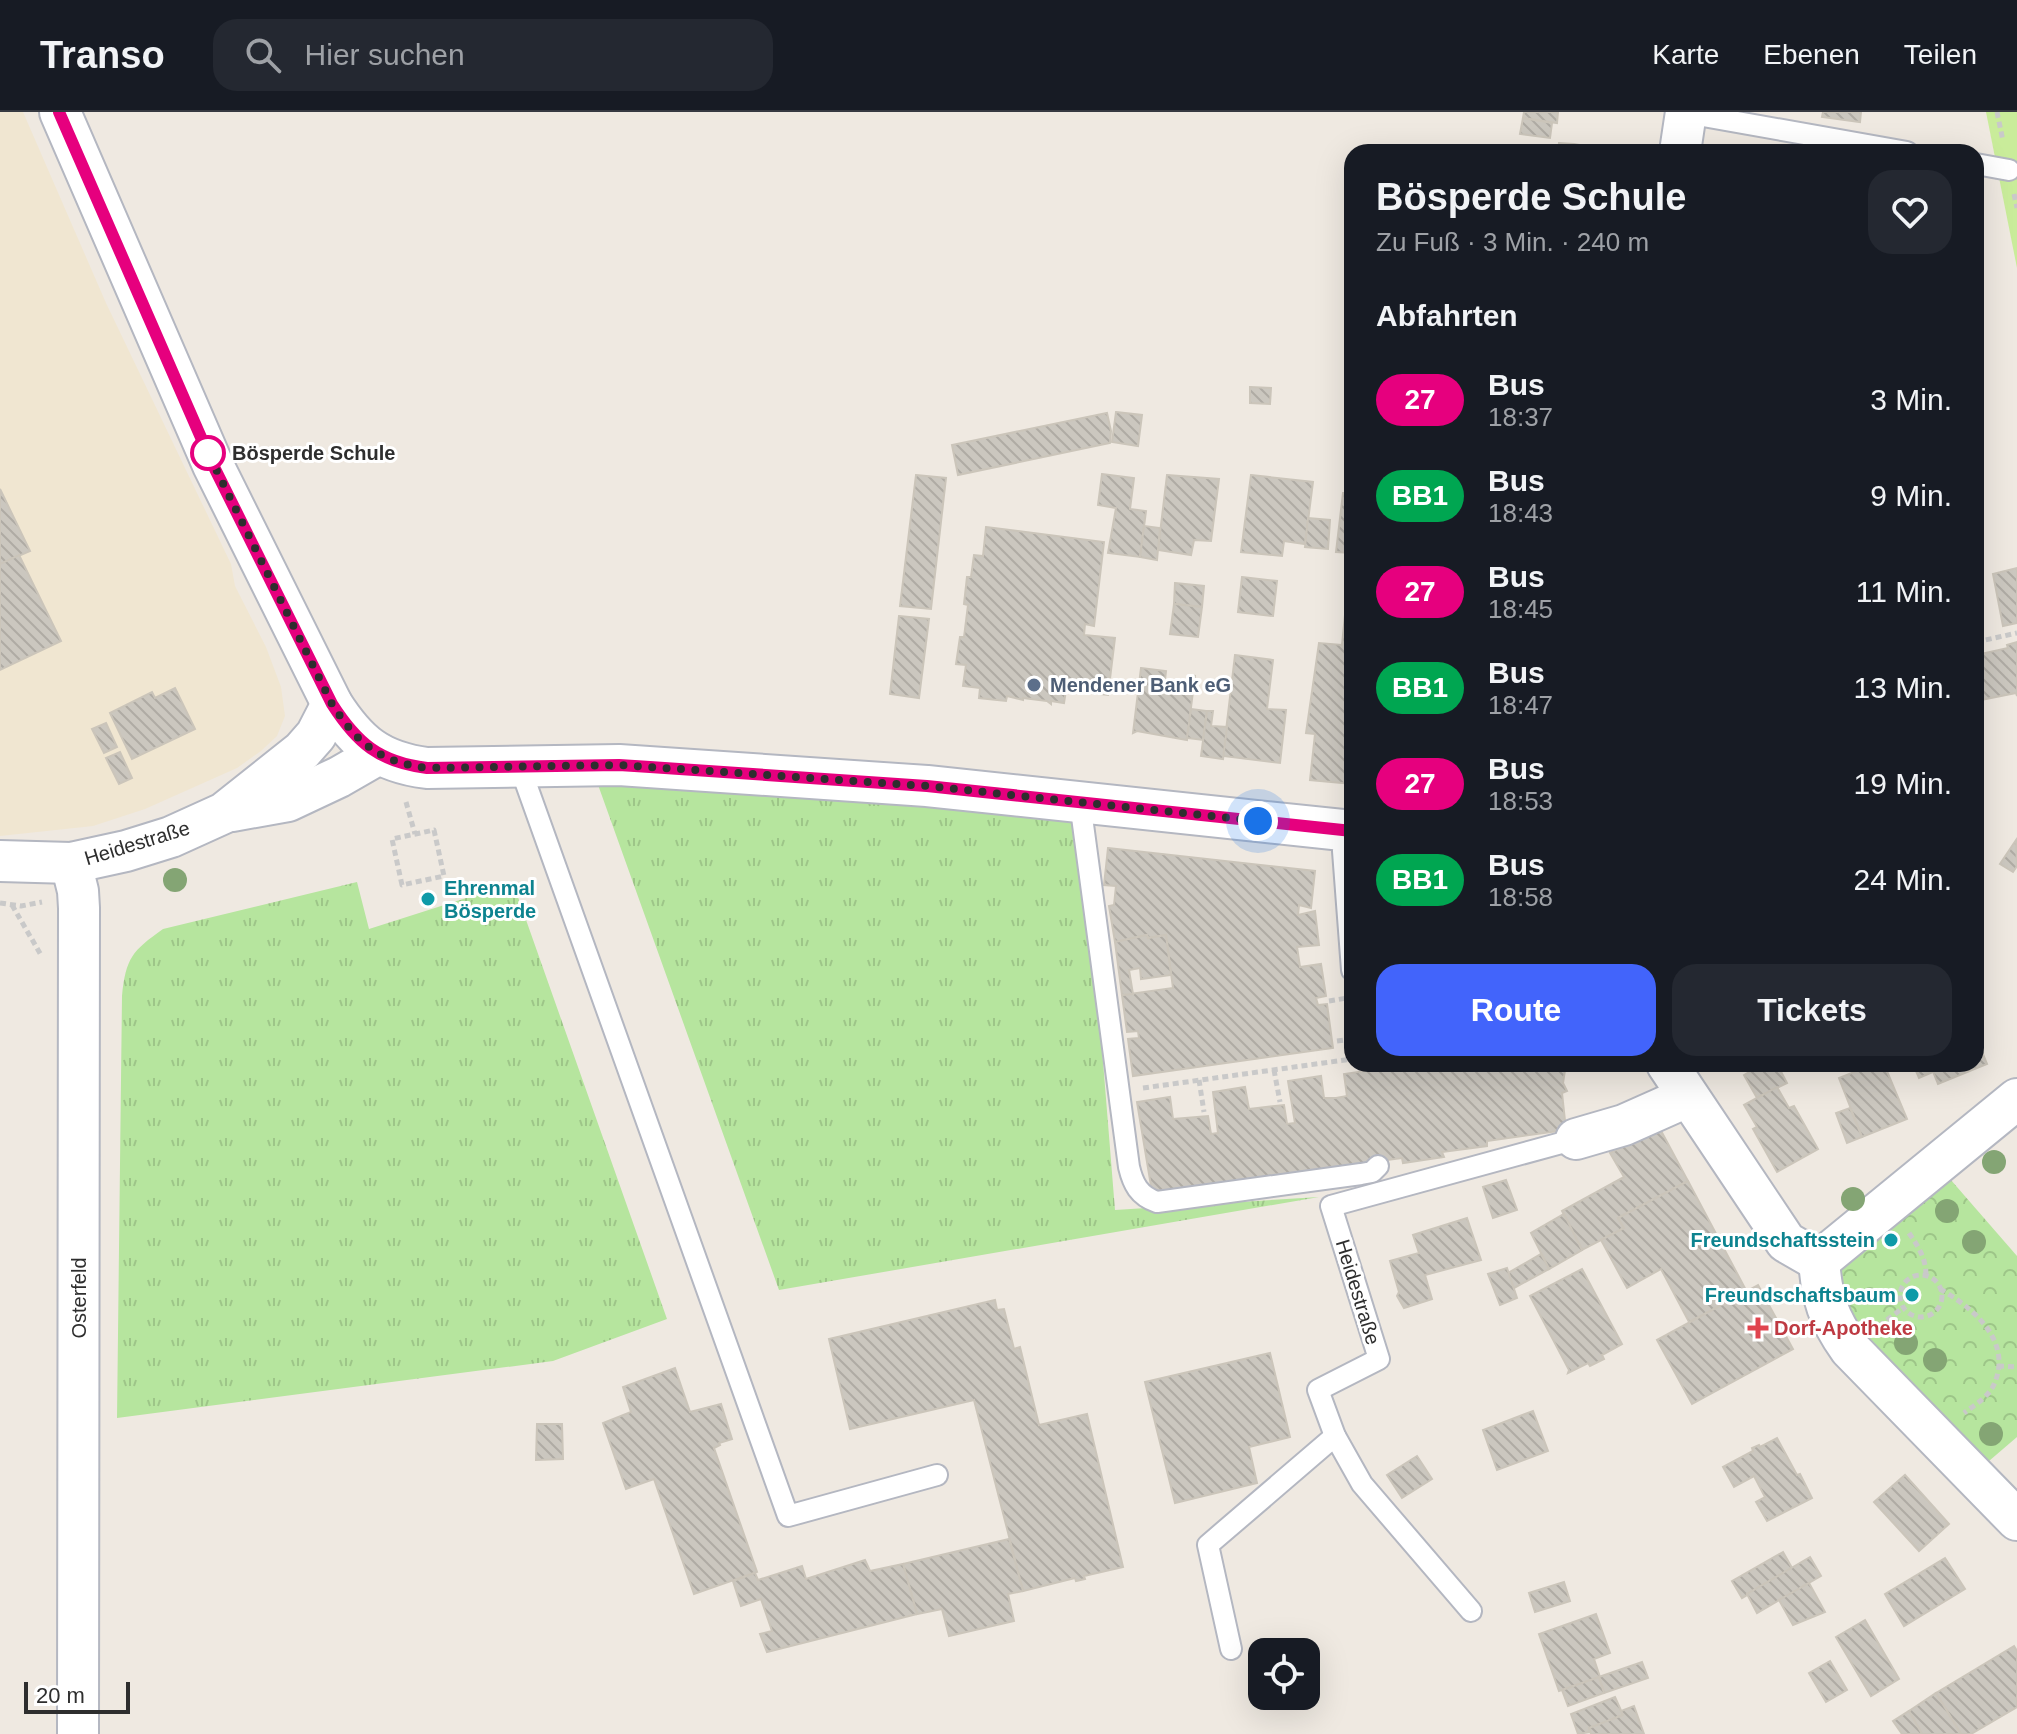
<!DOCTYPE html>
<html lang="de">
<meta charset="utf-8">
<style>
body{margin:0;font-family:Arial,sans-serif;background:#242831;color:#f1f3f6;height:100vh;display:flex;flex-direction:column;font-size:30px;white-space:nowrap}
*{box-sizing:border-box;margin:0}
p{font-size:26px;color:#9ea1a6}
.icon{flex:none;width:44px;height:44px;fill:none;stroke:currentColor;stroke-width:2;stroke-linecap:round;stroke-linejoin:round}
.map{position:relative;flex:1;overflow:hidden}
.drawer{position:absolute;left:1344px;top:32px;width:640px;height:928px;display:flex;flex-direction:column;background:#171b24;border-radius:24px;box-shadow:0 8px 32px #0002}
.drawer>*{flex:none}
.badge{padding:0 16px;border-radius:26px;font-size:28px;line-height:52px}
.fabs{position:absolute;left:1248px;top:1526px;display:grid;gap:16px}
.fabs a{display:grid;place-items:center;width:72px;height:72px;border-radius:16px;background:#171b24;box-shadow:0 8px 32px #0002;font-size:40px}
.scale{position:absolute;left:24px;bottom:20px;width:106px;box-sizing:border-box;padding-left:8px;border:4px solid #2e2e2e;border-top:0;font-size:22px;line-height:28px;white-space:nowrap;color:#2e2e2e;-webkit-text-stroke:6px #fff;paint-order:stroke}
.you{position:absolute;width:40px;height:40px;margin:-20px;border:6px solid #fff;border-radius:50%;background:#1a73e8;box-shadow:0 0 0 12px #1a73e833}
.map>.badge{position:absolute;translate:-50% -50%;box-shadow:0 0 0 4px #fff}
h2{padding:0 32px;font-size:30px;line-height:72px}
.round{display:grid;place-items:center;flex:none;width:84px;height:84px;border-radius:24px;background:#242831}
.summary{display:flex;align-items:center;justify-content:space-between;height:136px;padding:0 32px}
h1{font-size:38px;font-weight:800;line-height:60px}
.action{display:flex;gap:16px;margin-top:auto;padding:16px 32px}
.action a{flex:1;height:92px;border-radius:24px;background:#4264fb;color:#fff;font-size:32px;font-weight:800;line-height:92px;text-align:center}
.action a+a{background:#242831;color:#f1f3f6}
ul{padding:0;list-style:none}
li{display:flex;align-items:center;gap:24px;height:96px;padding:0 32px}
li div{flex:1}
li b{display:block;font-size:30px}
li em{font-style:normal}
li .badge{min-width:88px;font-weight:700;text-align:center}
header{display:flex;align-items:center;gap:48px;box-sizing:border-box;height:112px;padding:0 40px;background:#171b24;border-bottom:2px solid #363941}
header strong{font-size:38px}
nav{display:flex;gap:44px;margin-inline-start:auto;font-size:28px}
.search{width:560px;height:72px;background:#242831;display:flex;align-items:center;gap:20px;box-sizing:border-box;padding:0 28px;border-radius:24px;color:#9ea1a6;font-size:30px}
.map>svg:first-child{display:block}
.education{fill:#f0e6d1}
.grass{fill:url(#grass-tufts)}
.forest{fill:url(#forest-crowns)}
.pitch{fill:#c9ec9a}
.building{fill:url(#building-back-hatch);stroke:#cbc5ba;stroke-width:2}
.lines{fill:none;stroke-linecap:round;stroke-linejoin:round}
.service-casing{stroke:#b4b7c1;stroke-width:24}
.minor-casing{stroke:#b4b7c1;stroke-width:44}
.path{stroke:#c9c9c9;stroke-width:5;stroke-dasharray:6 4;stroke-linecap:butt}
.service{stroke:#fff;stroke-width:20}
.minor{stroke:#fff;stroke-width:40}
.tree{fill:#84a574}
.line-casing{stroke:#fff;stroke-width:18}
.line{stroke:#e6007e;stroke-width:12}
.walk{stroke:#2e2e2e;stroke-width:8;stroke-dasharray:0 14.4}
.stop-dot{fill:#fff;stroke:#e6007e;stroke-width:4}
.service-dot{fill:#5c6f8a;stroke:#fff;stroke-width:3}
.culture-dot{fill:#0f9aa8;stroke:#fff;stroke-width:3}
.health-dot{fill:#e0444e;stroke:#fff;stroke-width:3}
.labels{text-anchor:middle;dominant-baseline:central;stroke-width:6;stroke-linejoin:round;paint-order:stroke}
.stop-label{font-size:20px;font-weight:bold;fill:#2e2e2e;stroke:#fff;text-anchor:start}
.service-label{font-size:20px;font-weight:bold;fill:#4e5e75;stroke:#fff;text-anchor:start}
.street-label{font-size:20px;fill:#2e2e2e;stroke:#fff}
.culture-label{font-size:20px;font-weight:bold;fill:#0d838f;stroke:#fff;text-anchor:end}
.health-label{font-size:20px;font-weight:bold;fill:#be3a42;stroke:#fff;text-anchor:start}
</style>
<header>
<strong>Transo</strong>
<div class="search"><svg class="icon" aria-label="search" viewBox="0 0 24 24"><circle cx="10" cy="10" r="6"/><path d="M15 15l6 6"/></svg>Hier suchen</div>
<nav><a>Karte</a><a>Ebenen</a><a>Teilen</a></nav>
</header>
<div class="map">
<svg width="2017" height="1622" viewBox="0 0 2017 1622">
<defs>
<pattern id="grass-tufts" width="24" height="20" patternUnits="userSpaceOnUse" patternTransform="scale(2)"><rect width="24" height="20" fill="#b6e59e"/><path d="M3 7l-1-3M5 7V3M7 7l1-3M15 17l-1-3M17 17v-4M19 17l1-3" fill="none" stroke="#9dc588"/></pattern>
<pattern id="forest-crowns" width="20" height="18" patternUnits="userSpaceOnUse" patternTransform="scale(2)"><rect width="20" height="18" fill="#b6e59e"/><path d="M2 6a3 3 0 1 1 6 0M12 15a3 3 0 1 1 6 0" fill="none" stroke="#9dc588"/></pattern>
<pattern id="building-back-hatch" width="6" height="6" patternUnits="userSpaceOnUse" patternTransform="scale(2)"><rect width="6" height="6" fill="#cbc7bf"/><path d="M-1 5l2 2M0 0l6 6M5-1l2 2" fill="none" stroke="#afaba4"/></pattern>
</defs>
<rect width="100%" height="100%" fill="#efe9e1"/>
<polygon class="education" points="0,0 23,0 106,191 231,452 235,474 266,535 281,575 285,604 277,624 261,639 237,656 145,697 93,714 0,724"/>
<g class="grass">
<polygon points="597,670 1083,702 1115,1098 1319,1085 779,1178"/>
<path d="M357,770l12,47 144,-46 154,436 -114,42 -436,57 5,-422c4,-38 10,-45 41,-67z"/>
</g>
<polygon class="forest" points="1937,1052 2017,1144 2017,1325 1982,1355 1848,1206 1839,1181 1840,1157"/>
<polygon class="pitch" points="1986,0 2017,0 2017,156"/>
<g class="building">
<polygon points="1524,0 1558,0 1557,11 1523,6"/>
<polygon points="1823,0 1861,0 1860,10 1822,5"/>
<polygon points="1523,6 1552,11 1550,26 1520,22"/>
<polygon points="1559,31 1574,32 1620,40 1558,40"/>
<polygon points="1348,256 1352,256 1352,294 1347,294"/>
<polygon points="1250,275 1271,276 1270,292 1250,291"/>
<polygon points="1116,300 1142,303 1138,334 1112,330"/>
<polygon points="1107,301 1111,319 1110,331 958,363 952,333"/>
<polygon points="1102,362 1134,366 1130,397 1146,399 1140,445 1108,441 1116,396 1098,393"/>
<polygon points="916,363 946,366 931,497 900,494"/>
<polygon points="1167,363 1219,367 1211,429 1194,428 1191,443 1158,438"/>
<polygon points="1251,363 1313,370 1305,432 1284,429 1282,444 1241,440"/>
<polygon points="0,377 30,439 0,452"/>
<polygon points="1343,381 1352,381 1352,441 1336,440"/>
<polygon points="1308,406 1330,408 1328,437 1305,435"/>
<polygon points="1144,414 1160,416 1157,448 1140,445"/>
<polygon points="986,415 1104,430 1094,514 1085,512 1084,523 1115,526 1108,583 1066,578 1064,591 1051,589 1051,592 1047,589 1023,586 1023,588 1007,584 1006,589 979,586 980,576 963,574 966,553 956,552 960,525 964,525 968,493 964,492 967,465 971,465 974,443 983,444"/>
<polygon points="19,443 61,529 0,558 0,452"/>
<polygon points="2017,456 2017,511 2003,514 1993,462"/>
<polygon points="1242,465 1277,469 1273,504 1238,500"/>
<polygon points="1175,471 1204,474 1202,495 1174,492"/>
<polygon points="1348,473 1352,474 1352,672 1310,668 1315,622 1306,621 1319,531 1342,533"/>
<polygon points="1174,492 1202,495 1198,525 1170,522"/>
<polygon points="899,504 929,507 919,586 890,582"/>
<polygon points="2017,530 2017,584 2016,581 1976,589 1976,543 2008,536 2007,533"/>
<polygon points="1235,543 1273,548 1267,597 1286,598 1280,651 1223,644"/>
<polygon points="1141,556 1166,559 1165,568 1192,572 1195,563 1187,628 1137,619 1133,621"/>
<polygon points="175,576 195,617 132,647 110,601 152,580 155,586"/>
<polygon points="1191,597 1207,599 1203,628 1187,626"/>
<polygon points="1207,599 1213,599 1211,614 1227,615 1223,647 1201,644"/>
<polygon points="106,611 117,635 104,641 92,617"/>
<polygon points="120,640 132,666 119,672 106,646"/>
<polygon points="2016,728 2017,754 2013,760 2000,752"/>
<polygon points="1108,736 1315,759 1311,796 1299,793 1298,803 1315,799 1319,833 1297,835 1300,855 1321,852 1326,884 1316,886 1318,893 1327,892 1333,936 1133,964 1128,927 1139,926 1138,919 1127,920 1122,883 1173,876 1166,823 1148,826 1147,823 1115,830 1109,794 1114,793 1116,774 1104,773"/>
<polygon points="1147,823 1148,826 1166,823 1171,863 1141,867 1140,856 1129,858 1133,882 1122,883 1115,830"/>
<polygon points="1976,925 1987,952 1938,972 1930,952 1976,952"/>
<polygon points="1413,952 1566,952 1563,971 1567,979 1562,981 1566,1018 1487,1029 1487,1034 1442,1040 1444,1045 1403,1051 1402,1046 1259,1065 1260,1071 1219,1077 1218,1071 1152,1080 1137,990 1170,985 1173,1007 1208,1004 1211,1022 1218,1021 1213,980 1245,975 1249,997 1284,993 1287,1012 1295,1011 1288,969 1321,964 1324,986 1336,986 1347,984 1344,962"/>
<polygon points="1763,952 1777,952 1787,971 1757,986 1744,963"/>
<polygon points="1874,952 1884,952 1907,1007 1862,1025 1839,966"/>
<polygon points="1913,952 1930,952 1933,960 1919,966"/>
<polygon points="1777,975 1789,996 1794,994 1818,1037 1777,1060 1753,1017 1757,1015 1744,993"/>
<polygon points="1850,996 1862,1025 1847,1031 1836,1001"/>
<polygon points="1659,1015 1688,1069 1618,1106 1624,1116 1582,1138 1562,1099 1624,1065 1610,1041"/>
<polygon points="1506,1068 1517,1098 1493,1106 1483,1075"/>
<polygon points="1688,1069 1747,1180 1689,1210 1661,1157 1627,1176 1601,1128 1624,1116 1618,1106"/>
<polygon points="1564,1102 1582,1138 1549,1157 1531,1121"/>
<polygon points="1467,1106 1481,1148 1425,1163 1432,1187 1404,1196 1397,1184 1399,1180 1390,1149 1419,1141 1413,1123"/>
<polygon points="1541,1142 1549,1157 1514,1176 1508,1161"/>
<polygon points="1507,1156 1517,1186 1500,1193 1488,1162"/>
<polygon points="1582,1157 1622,1232 1602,1243 1604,1247 1590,1254 1588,1251 1568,1261 1569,1258 1530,1184"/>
<polygon points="1758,1173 1793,1237 1692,1292 1657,1228"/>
<polygon points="995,1188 997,1198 1004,1197 1014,1237 1020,1235 1039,1313 1087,1302 1123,1455 1084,1464 1085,1467 1076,1469 1075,1466 1023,1479 974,1288 850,1317 829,1227"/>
<polygon points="1270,1241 1290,1325 1249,1335 1257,1371 1175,1391 1145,1270"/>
<polygon points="675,1256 690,1300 721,1292 732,1327 719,1331 720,1333 714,1336 757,1460 694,1482 654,1367 626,1377 603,1311 631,1300 623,1275"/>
<polygon points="1533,1299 1548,1339 1497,1358 1483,1318"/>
<polygon points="537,1312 562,1312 563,1347 536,1348"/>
<polygon points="1777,1326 1797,1363 1800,1362 1812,1386 1767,1409 1756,1390 1765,1385 1754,1364 1734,1375 1723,1355 1753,1339 1752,1336 1759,1333 1760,1335"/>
<polygon points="1417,1344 1432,1367 1402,1386 1387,1363"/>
<polygon points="1905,1363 1949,1412 1919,1439 1874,1390"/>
<polygon points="1009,1427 1023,1479 1008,1482 1014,1509 949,1524 942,1497 917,1502 903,1452"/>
<polygon points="1783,1440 1792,1456 1742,1486 1732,1469"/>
<polygon points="1810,1445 1821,1464 1757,1501 1747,1482"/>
<polygon points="1945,1446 1965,1477 1904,1514 1885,1482"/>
<polygon points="865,1448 870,1459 903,1452 917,1502 767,1540 760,1522 772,1519 761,1487 741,1494 733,1469 755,1461 758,1468 802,1454 806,1467"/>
<polygon points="1564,1470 1570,1489 1535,1500 1529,1481"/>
<polygon points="1809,1471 1825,1500 1793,1513 1779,1488"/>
<polygon points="1596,1502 1610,1541 1594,1547 1600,1565 1559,1579 1539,1522"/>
<polygon points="1865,1508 1899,1567 1871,1584 1836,1525"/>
<polygon points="2014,1534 2017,1539 2017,1595 1971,1622 1961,1622 1936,1581"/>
<polygon points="1830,1549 1847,1578 1826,1590 1809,1561"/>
<polygon points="1642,1550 1648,1566 1604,1581 1599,1565"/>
<polygon points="1599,1565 1604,1581 1568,1594 1562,1578"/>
<polygon points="1936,1581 1961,1622 1922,1622 1909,1599"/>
<polygon points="1615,1585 1623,1603 1589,1616 1590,1620 1578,1622 1571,1602"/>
<polygon points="1634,1594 1644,1622 1591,1622 1589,1616 1623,1603 1621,1599"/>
<polygon points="1909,1599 1922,1622 1902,1622 1893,1609"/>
</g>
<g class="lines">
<g class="service-casing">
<g id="service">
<polyline points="1686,1 1907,40"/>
<polyline points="1976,52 2009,58"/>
<polyline points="520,655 788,1404 937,1363"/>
<path d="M1080,690l49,365c4,17 10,29 28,35l204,-28 11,-2 6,-6"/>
<polyline points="1348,719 1343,739 1352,858"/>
<polyline points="1471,1499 1362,1372 1335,1324 1318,1278 1379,1247 1331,1094 1576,1027"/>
<polyline points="1231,1537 1208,1433 1335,1324"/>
</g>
</g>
<g class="minor-casing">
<g id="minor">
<path d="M60,0l153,353 119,239c25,39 47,58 95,64l192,-3 308,21 425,45"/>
<polyline points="1680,40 1686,0"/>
<polyline points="232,699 288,689 339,665 379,642"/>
<polyline points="0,749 71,751 126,739 171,725 224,701 302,639 316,623 332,592"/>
<polyline points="71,751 78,779 79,796 78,1622"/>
<polyline points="1667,952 1786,1130 1819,1149"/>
<polyline points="1576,1027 1624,1013 1687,985"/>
<path d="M1819,1149c3,38 9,57 31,88l167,171"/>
<polyline points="1819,1149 2017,987"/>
</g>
</g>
<g class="path">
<polyline points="1997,0 2003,29"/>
<polyline points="2014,82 2017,96"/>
<polyline points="1976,530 2017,521"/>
<polyline points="406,690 415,722"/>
<polygon points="434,718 444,764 402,773 392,727"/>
<polyline points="0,791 21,794 42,790"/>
<polyline points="12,793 41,843"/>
<polyline points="1329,889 1347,886"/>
<polyline points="1337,929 1352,927"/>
<polyline points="1274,958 1280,990"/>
<polyline points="1199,968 1204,1000"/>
<polyline points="1143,976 1352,947"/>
<path d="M1909,1121c10,15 17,25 17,43"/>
<circle cx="1921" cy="1184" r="21"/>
<path d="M1940,1177c32,18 72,51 55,93 -5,14 -19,22 -31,31"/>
<polyline points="1879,1214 1904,1195"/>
<polyline points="1998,1254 2017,1255"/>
</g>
<use href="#service" class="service"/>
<use href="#minor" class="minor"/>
</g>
<g class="tree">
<circle cx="175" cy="768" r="12"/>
<circle cx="1994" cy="1050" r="12"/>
<circle cx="1853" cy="1087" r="12"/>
<circle cx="1947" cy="1099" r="12"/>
<circle cx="1974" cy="1130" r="12"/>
<circle cx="1906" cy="1231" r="12"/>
<circle cx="1935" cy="1248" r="12"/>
<circle cx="1991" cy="1322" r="12"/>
</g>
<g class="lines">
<g class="line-casing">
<path id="line" d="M59,0l154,353 119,239c25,39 47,58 95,64l192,-3 31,2 277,19 425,45"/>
</g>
<use href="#line" class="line"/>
<path class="walk" d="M208,341l-2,-4 126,255c25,39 47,58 95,64l192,-3 31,2 277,19 331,35"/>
</g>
<circle class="stop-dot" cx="208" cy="341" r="16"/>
<circle class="service-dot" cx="1034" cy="573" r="8"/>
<g class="culture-dot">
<circle cx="428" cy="787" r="8"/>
<circle cx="1891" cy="1128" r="8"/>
<circle cx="1912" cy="1183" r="8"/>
</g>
<path class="health-dot" d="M1754 1204h8v8h8v8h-8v8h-8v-8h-8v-8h8z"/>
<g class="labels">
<g class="stop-label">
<text x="232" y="341">Bösperde Schule</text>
</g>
<g class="service-label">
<text x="1050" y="573">Mendener Bank eG</text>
</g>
<g class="street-label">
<text transform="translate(137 731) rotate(-17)">Heidestraße</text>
<text transform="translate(1358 1180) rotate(73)">Heidestraße</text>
<text transform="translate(79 1186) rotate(-90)">Osterfeld</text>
</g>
<g class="culture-label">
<text x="444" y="776" text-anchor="start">Ehrenmal<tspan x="444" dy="23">Bösperde</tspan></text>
<text x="1875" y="1128">Freundschaftsstein</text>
<text x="1896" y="1183">Freundschaftsbaum</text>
</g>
<g class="health-label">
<text x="1774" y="1216">Dorf-Apotheke</text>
</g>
</g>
</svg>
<div class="fabs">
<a><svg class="icon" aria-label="locate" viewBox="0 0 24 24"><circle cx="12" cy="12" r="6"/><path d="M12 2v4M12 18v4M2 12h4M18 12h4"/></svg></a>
</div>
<div class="scale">20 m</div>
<div class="you" style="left:1258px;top:709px"></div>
<section class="drawer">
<div class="summary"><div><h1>Bösperde Schule</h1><p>Zu Fuß · 3 Min. · 240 m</p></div><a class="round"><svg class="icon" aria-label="heart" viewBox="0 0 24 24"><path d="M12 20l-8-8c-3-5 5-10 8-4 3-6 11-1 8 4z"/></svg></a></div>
<h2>Abfahrten</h2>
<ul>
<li><span class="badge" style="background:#e6007e;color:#fff">27</span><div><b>Bus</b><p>18:37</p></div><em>3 Min.</em></li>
<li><span class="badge" style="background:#00a651;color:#fff">BB1</span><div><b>Bus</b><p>18:43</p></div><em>9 Min.</em></li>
<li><span class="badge" style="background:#e6007e;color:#fff">27</span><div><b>Bus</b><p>18:45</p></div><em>11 Min.</em></li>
<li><span class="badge" style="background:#00a651;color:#fff">BB1</span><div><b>Bus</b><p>18:47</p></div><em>13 Min.</em></li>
<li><span class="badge" style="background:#e6007e;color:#fff">27</span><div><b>Bus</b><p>18:53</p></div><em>19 Min.</em></li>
<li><span class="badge" style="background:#00a651;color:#fff">BB1</span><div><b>Bus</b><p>18:58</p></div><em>24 Min.</em></li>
</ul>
<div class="action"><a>Route</a><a>Tickets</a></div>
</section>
</div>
